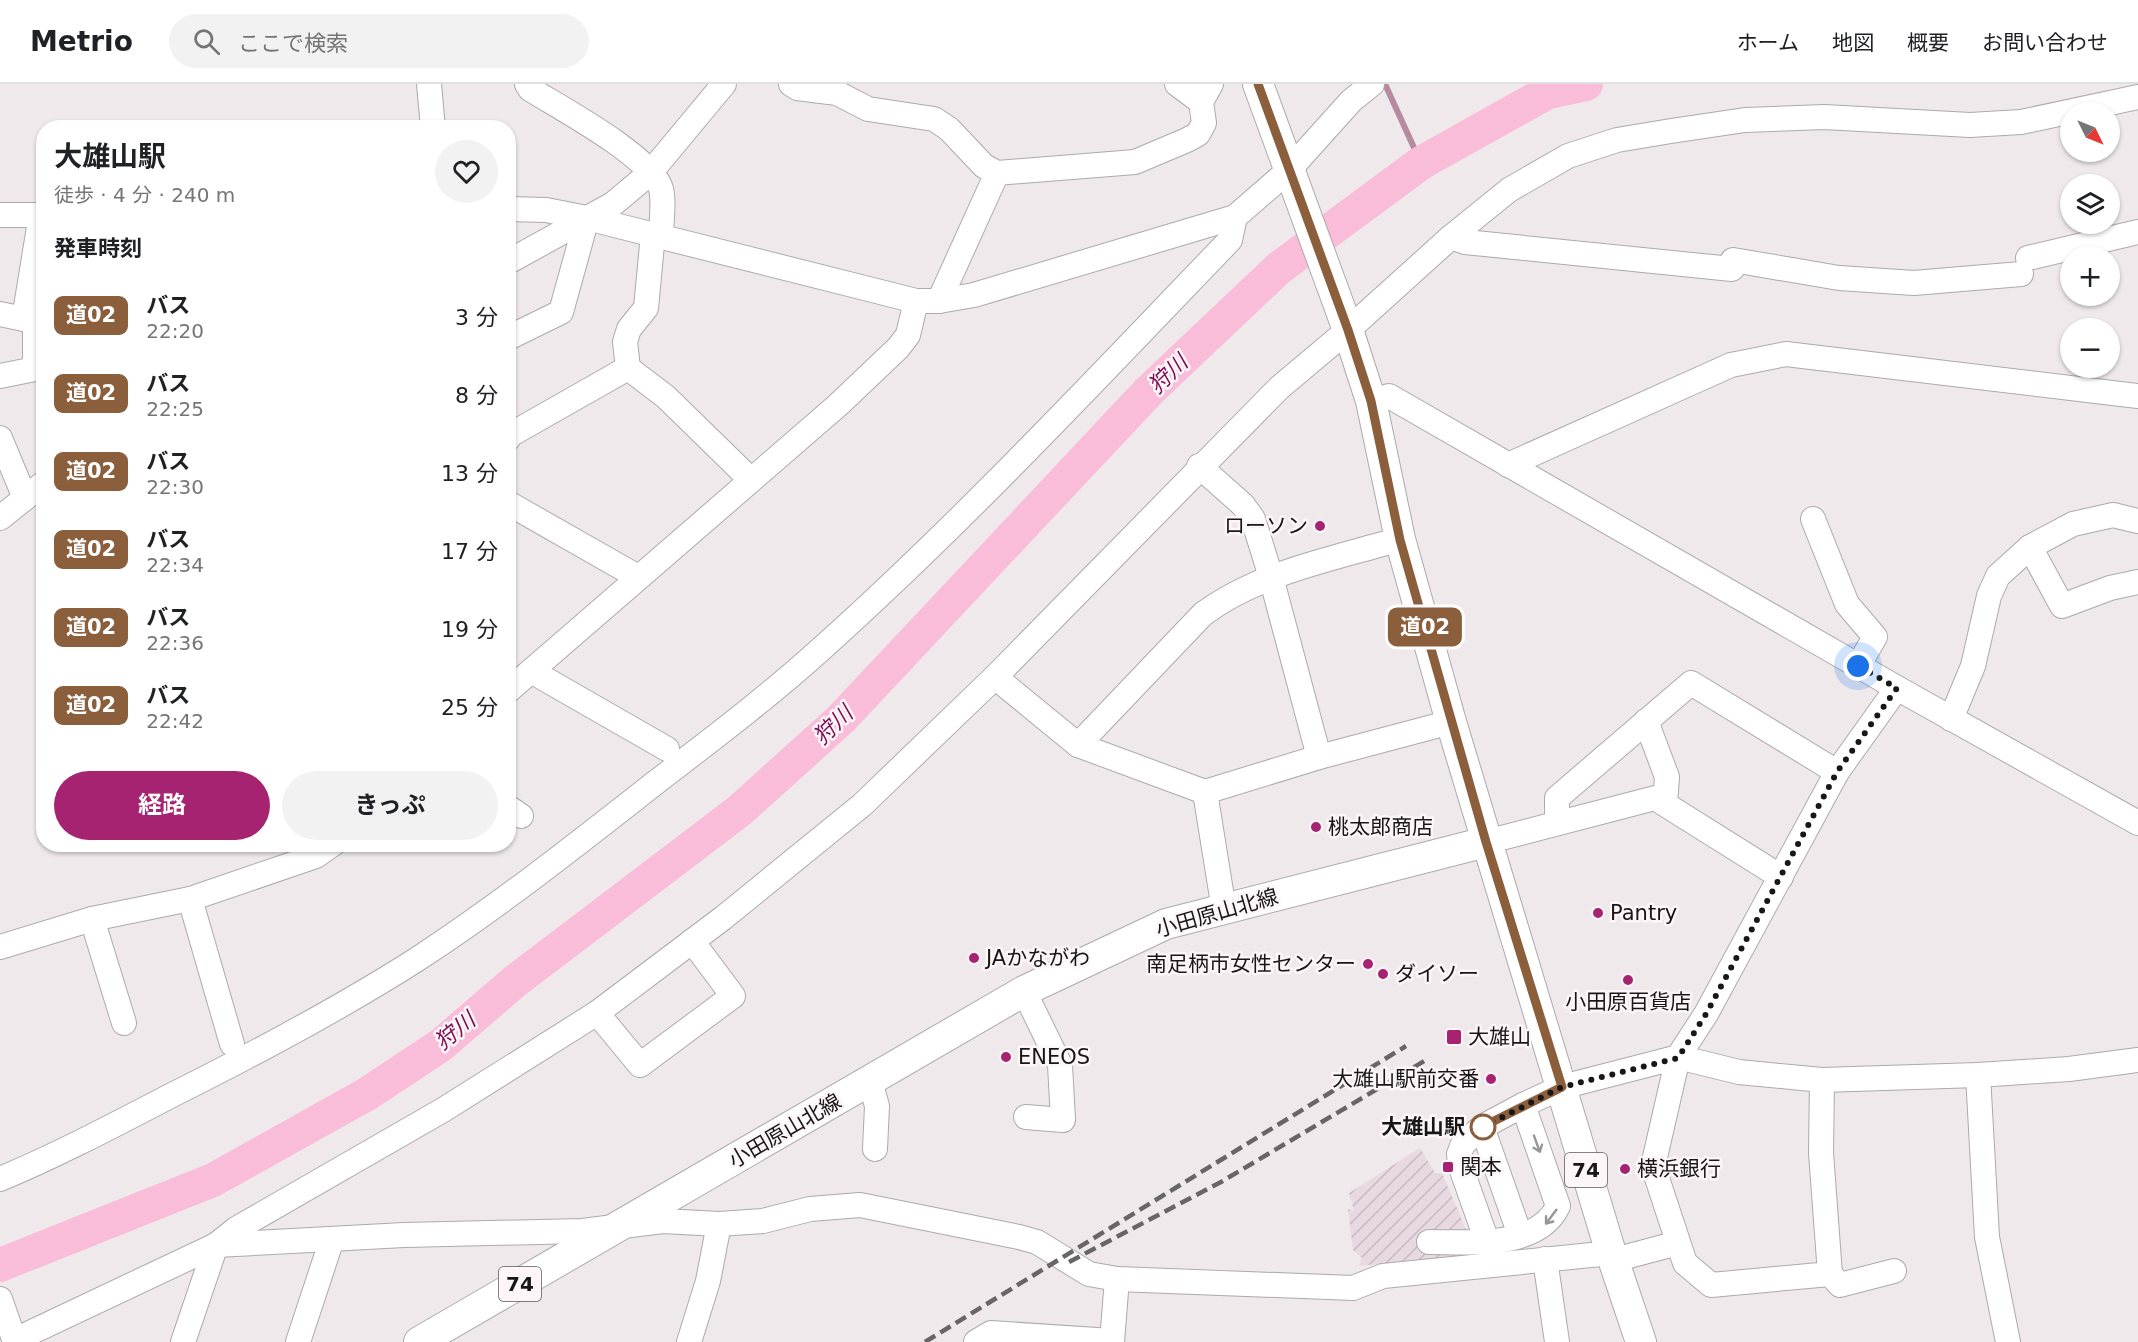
<!DOCTYPE html>
<html lang="ja">
<meta charset="utf-8">
<style>
body{margin:0;font-family:"DejaVu Sans","Noto Sans JP",sans-serif;background:#f2f2f2;color:#202124;height:100vh;display:flex;flex-direction:column;font-size:22px;white-space:nowrap}
*{box-sizing:border-box;margin:0}
p{font-size:20px;color:#757577}
.icon{flex:none;width:33px;height:33px;fill:none;stroke:currentColor;stroke-width:2;stroke-linecap:round;stroke-linejoin:round}
.map{position:relative;flex:1;overflow:hidden}
.sheet{position:absolute;left:36px;top:36px;width:480px;height:732px;display:flex;flex-direction:column;background:#fff;border-radius:24px;box-shadow:0 2px 4px #0004}
.sheet>*{flex:none}
.badge{padding:0 12px;border-radius:9px;font-size:21px;line-height:39px}
.needle{width:39px;rotate:133deg}
.tools{position:absolute;left:2060px;top:18px;display:grid;gap:12px}
.tools a{display:grid;place-items:center;width:60px;height:60px;border-radius:50%;background:#fff;box-shadow:0 2px 4px #0004;font-size:30px}
.you{position:absolute;width:30px;height:30px;margin:-15px;border:4px solid #fff;border-radius:50%;background:#1a73e8;box-shadow:0 0 0 9px #1a73e833}
.map>.badge{position:absolute;translate:-50% -50%;box-shadow:0 0 0 3px #fff}
h2{padding:0 18px;font-size:22px;line-height:54px}
.round{display:grid;place-items:center;flex:none;width:63px;height:63px;border-radius:32px;background:#f2f2f2}
.overview{display:flex;align-items:center;justify-content:space-between;height:102px;padding:0 18px}
h1{font-size:28px;font-weight:700;line-height:45px}
.cta{display:flex;gap:12px;margin-top:auto;padding:12px 18px}
.cta a{flex:1;height:69px;border-radius:36px;background:#a62371;color:#fff;font-size:24px;font-weight:700;line-height:69px;text-align:center}
.cta a+a{background:#f2f2f2;color:#202124}
ul{padding:0;list-style:none}
li{display:flex;align-items:center;gap:18px;height:78px;padding:0 18px}
li div{flex:1}
li b{display:block;font-size:22px}
li em{font-style:normal}
li .badge{min-width:66px;font-weight:700;text-align:center}
header{display:flex;align-items:center;gap:36px;box-sizing:border-box;height:84px;padding:0 30px;background:#fff;border-bottom:2px solid #e0e0e0}
header strong{font-size:28px}
nav{display:flex;gap:33px;margin-inline-start:auto;font-size:21px}
.search{width:420px;height:54px;background:#f2f2f2;display:flex;align-items:center;gap:15px;box-sizing:border-box;padding:0 21px;border-radius:33px;color:#757577;font-size:22px}
.map>svg:first-child{display:block}
.industrial{fill:url(#industrial-furrows)}
.lines{fill:none;stroke-linecap:round;stroke-linejoin:round}
.stream{stroke:#b68b9f;stroke-width:6}
.river{stroke:#f9bdd9;stroke-width:34}
.minor-casing{stroke:#aea9ab;stroke-width:26}
.major-casing{stroke:#aea9ab;stroke-width:32}
.minor{stroke:#fff;stroke-width:24}
.major{stroke:#fff;stroke-width:30}
.rail{stroke:#686567;stroke-width:4.5;stroke-dasharray:12 6;stroke-linecap:butt}
.oneway{stroke:#979697}
.line-casing{stroke:#fff;stroke-width:14}
.line{stroke:#8b5e3c;stroke-width:9}
.walk{stroke:#181617;stroke-width:6;stroke-dasharray:0 10.8}
.poi-dot{fill:#a62371;stroke:#fcf6f9;stroke-width:2}
.stop-dot{fill:#fff;stroke:#8b5e3c;stroke-width:3}
.labels{text-anchor:middle;dominant-baseline:central;stroke-width:5;stroke-linejoin:round;paint-order:stroke}
.shield{fill:#fcf6f9;stroke:#5c595b;stroke-width:1.5}
.shield-label{font-size:20px;font-weight:bold;fill:#181617}
.poi-label{font-size:21px;fill:#181617;stroke:#fcf6f9;text-anchor:start}
.street-label{font-size:21px;fill:#181617;stroke:#fcf6f9}
.stop-label{font-size:21px;font-weight:bold;fill:#181617;stroke:#fcf6f9;text-anchor:end}
.water-label{font-size:22px;font-style:italic;fill:#810e55;stroke:#fcf6f9}
</style>
<header>
<strong>Metrio</strong>
<div class="search"><svg class="icon" aria-label="search" viewBox="0 0 24 24"><circle cx="10" cy="10" r="6"/><path d="M15 15l6 6"/></svg>ここで検索</div>
<nav><a>ホーム</a><a>地図</a><a>概要</a><a>お問い合わせ</a></nav>
</header>
<div class="map">
<svg width="2138" height="1258" viewBox="0 0 2138 1258">
<defs>
<pattern id="industrial-furrows" width="10" height="10" patternUnits="userSpaceOnUse" patternTransform="scale(1.5)"><rect width="10" height="10" fill="#e7d9df"/><path d="M-1 1l2-2M0 10L10 0M9 11l2-2" fill="none" stroke="#c5babf"/></pattern>
</defs>
<rect width="100%" height="100%" fill="#efe9ec"/>
<polygon class="industrial" points="1420,1064 1435,1089 1442,1089 1473,1162 1460,1165 1460,1172 1359,1182 1362,1174 1353,1166 1348,1125 1354,1127 1349,1109"/>
<g class="lines">
<polyline class="stream" points="1385,0 1421,79"/>
<polyline class="river" points="0,1181 213,1096 367,1010 441,961 514,898 739,727 841,635 1149,307 1279,184 1421,79 1548,8 1586,0"/>
<g class="minor-casing">
<g id="minor">
<polyline points="429,0 433,44"/>
<path d="M527,0l3,5c32,20 115,64 130,97 5,12 1,36 1,51"/>
<polyline points="791,0 797,4 837,9 868,25 934,35 949,45 984,82 997,89 1135,78 1187,56 1198,50 1204,39 1201,18 1211,0"/>
<polyline points="1177,0 1201,18"/>
<polyline points="508,125 546,126 587,134 916,217 939,217 974,211 1235,133 1289,86 1351,17 1372,0"/>
<polyline points="0,131 44,131"/>
<polyline points="1451,153 1465,158 1732,185 1733,176 1839,194 1914,199 2021,190"/>
<polyline points="2028,174 2138,148"/>
<polyline points="508,178 613,120 650,89 724,0"/>
<polyline points="939,217 997,89"/>
<polyline points="0,230 38,238"/>
<polyline points="24,235 41,131"/>
<polyline points="508,254 561,228 587,134"/>
<polyline points="628,284 666,313 750,395"/>
<polyline points="0,292 35,285 35,238"/>
<polyline points="1371,317 1389,312 1897,604 2138,739"/>
<polyline points="0,354 25,414"/>
<polyline points="508,355 510,351 628,284 625,258 629,245 646,224 653,150"/>
<polyline points="1508,381 1731,281 1786,270 2138,312"/>
<polyline points="1199,382 1243,421 1253,435 1271,493 1319,673"/>
<polyline points="508,419 638,493"/>
<polyline points="0,434 44,399"/>
<polyline points="1813,435 1847,520 1875,553 1858,582"/>
<polyline points="2030,463 2062,522 2110,504 2138,498"/>
<polyline points="531,587 667,665"/>
<polyline points="995,593 1078,661 1205,708 1319,673 1451,638"/>
<polyline points="508,607 838,321 898,264 908,251 916,217"/>
<polyline points="1951,635 1973,582 1989,512 1998,492 2030,463 2073,440 2113,431 2138,437"/>
<polyline points="1646,637 1667,693 1665,720"/>
<path d="M1078,661l125,-131c57,-42 130,-55 197,-75"/>
<polyline points="1205,708 1224,826"/>
<polyline points="508,723 521,732"/>
<polyline points="1557,739 1557,714 1691,599 1837,688"/>
<polyline points="1486,758 1655,714 1781,793"/>
<polyline points="190,815 232,960"/>
<polyline points="92,835 124,939"/>
<polyline points="0,863 92,835 190,815 316,772 333,760"/>
<polyline points="1024,907 1060,981 1063,1036 1026,1033"/>
<polyline points="597,929 640,981 733,912 692,857"/>
<polyline points="1978,991 1987,1153 2008,1258"/>
<polyline points="1822,996 1821,1069 1830,1190 1711,1201 1685,1179 1653,1082 1678,973 1706,930 1837,688 1897,604"/>
<polyline points="870,997 877,1022 875,1065"/>
<polyline points="1482,1043 1520,1151"/>
<path d="M0,1095c60,-25 118,-56 176,-86 82,-41 163,-84 240,-133 83,-54 161,-116 239,-177 56,-43 113,-86 165,-133 144,-129 276,-271 410,-410l5,-23"/>
<path d="M1429,1158c40,0 109,7 129,-36l-35,-101"/>
<polyline points="216,1161 404,1151 582,1147 663,1137 719,1140 763,1137 810,1125 860,1121 1019,1153 1037,1158 1089,1190 1117,1195 1353,1204 1383,1192 1611,1169"/>
<polyline points="1545,1175 1557,1258"/>
<polyline points="1614,1176 1678,1159"/>
<polyline points="1495,1180 1460,1081 1459,1070 1463,1060 1482,1043 1523,1021 1562,1003 1678,973 1739,988 1822,996 1978,991 2069,985 2138,976"/>
<polyline points="1830,1190 1840,1201 1894,1187"/>
<polyline points="0,1215 15,1258"/>
<polyline points="15,1256 216,1161 236,1145 443,1026 597,929 723,834 862,721 995,593 1279,304 1348,246 1451,153 1509,106 1568,72 1617,56 1671,47 1745,36 1824,33 1970,41 2021,38 2138,13"/>
<polyline points="183,1258 216,1161"/>
<polyline points="298,1258 332,1155"/>
<polyline points="689,1258 708,1197 719,1140"/>
<polyline points="976,1258 991,1249 1112,1257"/>
<polyline points="1112,1258 1117,1195"/>
</g>
</g>
<g class="major-casing">
<g id="major">
<polyline points="1258,0 1348,246 1371,317 1400,455 1451,638 1611,1169 1641,1258"/>
<polyline points="419,1258 1024,907 1166,840 1486,758"/>
</g>
</g>
<use href="#minor" class="minor"/>
<use href="#major" class="major"/>
<g class="rail">
<polyline points="1069,1178 1221,1098 1426,976"/>
<polyline points="925,1258 1406,962"/>
</g>
</g>
<defs><path id="oneway-shaft" d="M-6 0H5M1.5-3L5.5 0L1.5 3" fill="none" stroke-width="1.6" stroke-linecap="round" stroke-linejoin="round" transform="scale(1.5)"/></defs>
<g class="oneway">
<use href="#oneway-shaft" transform="translate(1537 1060) rotate(70)"/>
<use href="#oneway-shaft" transform="translate(1551 1133) rotate(127)"/>
</g>
<g class="lines">
<g class="line-casing">
<polyline id="line" points="1258,0 1348,246 1371,317 1400,456 1486,758 1562,1003 1482,1043"/>
</g>
<use href="#line" class="line"/>
<polyline class="walk" points="1483,1043 1562,1003 1678,974 1706,930 1837,688 1897,604 1858,582"/>
</g>
<g class="poi-dot">
<circle cx="1320" cy="442" r="6"/>
<circle cx="1316" cy="743" r="6"/>
<circle cx="1598" cy="829" r="6"/>
<circle cx="974" cy="874" r="6"/>
<circle cx="1368" cy="880" r="6"/>
<circle cx="1383" cy="890" r="6"/>
<circle cx="1628" cy="896" r="6"/>
<rect x="1446" y="945" width="16" height="16" rx="3"/>
<circle cx="1006" cy="973" r="6"/>
<circle cx="1491" cy="995" r="6"/>
<rect x="1442" y="1077" width="12" height="12" rx="3"/>
<circle cx="1625" cy="1085" r="6"/>
</g>
<circle class="stop-dot" cx="1483" cy="1043" r="12"/>
<g class="labels">
<g class="shield">
<rect x="1565" y="1069" width="42" height="34" rx="4.5"/>
<rect x="499" y="1183" width="42" height="34" rx="4.5"/>
</g>
<g class="shield-label">
<text x="1586" y="1086">74</text>
<text x="520" y="1200">74</text>
</g>
<g class="poi-label">
<text x="1308" y="442" text-anchor="end">ローソン</text>
<text x="1328" y="743">桃太郎商店</text>
<text x="1610" y="829">Pantry</text>
<text x="986" y="874">JAかながわ</text>
<text x="1356" y="880" text-anchor="end">南足柄市女性センター</text>
<text x="1395" y="890">ダイソー</text>
<text x="1628" y="918" text-anchor="middle">小田原百貨店</text>
<text x="1468" y="953">大雄山</text>
<text x="1018" y="973">ENEOS</text>
<text x="1479" y="995" text-anchor="end">大雄山駅前交番</text>
<text x="1460" y="1083">関本</text>
<text x="1637" y="1085">横浜銀行</text>
</g>
<g class="street-label">
<text transform="translate(1217 829) rotate(-16)">小田原山北線</text>
<text transform="translate(785 1047) rotate(-30)">小田原山北線</text>
</g>
<g class="stop-label">
<text x="1465" y="1043">大雄山駅</text>
</g>
<g class="water-label">
<text transform="translate(1168 290) rotate(-44)">狩川</text>
<text transform="translate(833 641) rotate(-44)">狩川</text>
<text transform="translate(455 947) rotate(-39)">狩川</text>
</g>
</g>
</svg>
<div class="tools">
<a><svg class="needle" viewBox="-14 -14 28 28"><path d="M0-13l5 13h-10z" fill="#e53935"/><path d="M0 13l5-13h-10z" fill="#757577"/></svg></a>
<a><svg class="icon" aria-label="layers" viewBox="0 0 24 24"><path d="M12 4l9 5-9 5-9-5zM3 14l9 5 9-5"/></svg></a>
<a>+</a>
<a>−</a>
</div>
<div class="you" style="left:1858px;top:582px"></div>
<b class="badge" style="left:1425px;top:543px;background:#8b5e3c;color:#fff">道02</b>
<section class="sheet">
<div class="overview"><div><h1>大雄山駅</h1><p>徒歩 · 4 分 · 240 m</p></div><a class="round"><svg class="icon" aria-label="heart" viewBox="0 0 24 24"><path d="M12 20l-8-8c-3-5 5-10 8-4 3-6 11-1 8 4z"/></svg></a></div>
<h2>発車時刻</h2>
<ul>
<li><span class="badge" style="background:#8b5e3c;color:#fff">道02</span><div><b>バス</b><p>22:20</p></div><em>3 分</em></li>
<li><span class="badge" style="background:#8b5e3c;color:#fff">道02</span><div><b>バス</b><p>22:25</p></div><em>8 分</em></li>
<li><span class="badge" style="background:#8b5e3c;color:#fff">道02</span><div><b>バス</b><p>22:30</p></div><em>13 分</em></li>
<li><span class="badge" style="background:#8b5e3c;color:#fff">道02</span><div><b>バス</b><p>22:34</p></div><em>17 分</em></li>
<li><span class="badge" style="background:#8b5e3c;color:#fff">道02</span><div><b>バス</b><p>22:36</p></div><em>19 分</em></li>
<li><span class="badge" style="background:#8b5e3c;color:#fff">道02</span><div><b>バス</b><p>22:42</p></div><em>25 分</em></li>
</ul>
<div class="cta"><a>経路</a><a>きっぷ</a></div>
</section>
</div>
